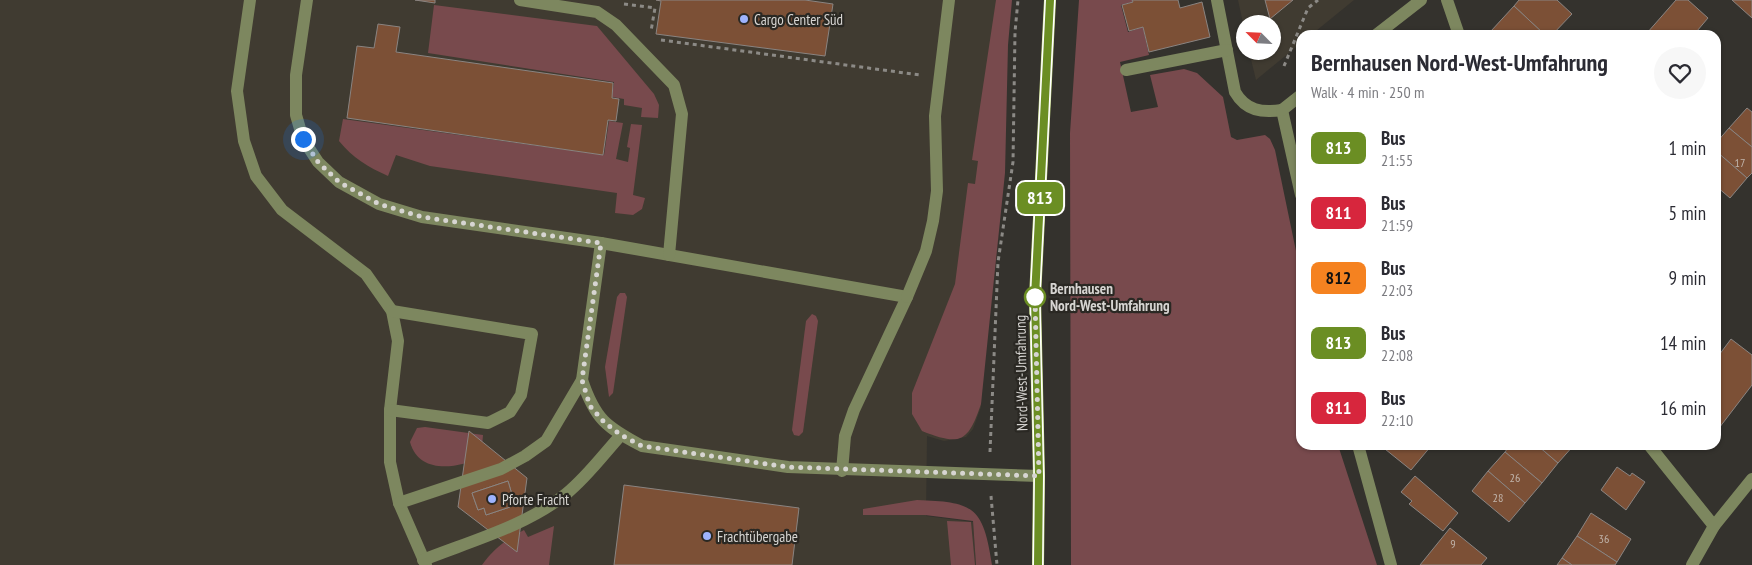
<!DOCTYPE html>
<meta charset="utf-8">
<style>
body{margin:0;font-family:"PT Sans Narrow",sans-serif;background:#f7f7f7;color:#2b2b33;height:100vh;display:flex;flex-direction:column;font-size:19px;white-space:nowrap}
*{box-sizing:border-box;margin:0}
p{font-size:16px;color:#7c7c81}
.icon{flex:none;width:28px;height:28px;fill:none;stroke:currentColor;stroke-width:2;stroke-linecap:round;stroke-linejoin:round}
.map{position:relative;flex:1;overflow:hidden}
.details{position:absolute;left:1296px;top:30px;width:425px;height:420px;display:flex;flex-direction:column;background:#fff;border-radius:15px;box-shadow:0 1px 4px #0004}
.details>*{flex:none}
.badge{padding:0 10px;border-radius:8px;font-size:18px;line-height:32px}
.needle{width:32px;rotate:294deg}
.fabs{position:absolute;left:1236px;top:15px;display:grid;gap:10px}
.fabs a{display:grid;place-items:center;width:45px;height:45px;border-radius:50%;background:#fff;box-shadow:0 1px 4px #0004;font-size:25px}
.you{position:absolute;width:25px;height:25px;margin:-12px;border:4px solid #fff;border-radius:50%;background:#1a73e8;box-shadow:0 0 0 8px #1a73e833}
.map>.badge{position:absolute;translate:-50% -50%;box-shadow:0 0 0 2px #fff}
.round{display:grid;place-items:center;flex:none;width:52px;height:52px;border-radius:26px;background:#f7f7f7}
.headline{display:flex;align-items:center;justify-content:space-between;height:85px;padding:0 15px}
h1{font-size:24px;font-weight:800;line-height:38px}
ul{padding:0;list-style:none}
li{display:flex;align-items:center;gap:15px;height:65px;padding:0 15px}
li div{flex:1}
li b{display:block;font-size:19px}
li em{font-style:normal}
li .badge{min-width:55px;font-weight:700;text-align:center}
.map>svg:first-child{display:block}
.built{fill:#403b31}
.green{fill:#784a4d}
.building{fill:#7c5036;stroke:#8a8481;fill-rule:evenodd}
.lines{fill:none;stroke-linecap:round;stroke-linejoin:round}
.path{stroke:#8c8a86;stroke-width:3;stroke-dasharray:4 4;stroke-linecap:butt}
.minor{stroke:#7d875f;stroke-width:12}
.major{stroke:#c8dd88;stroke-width:12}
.line-casing{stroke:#fff;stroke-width:11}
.line{stroke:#6b8e23;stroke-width:8}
.walk{stroke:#d7d5d2;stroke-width:5;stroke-dasharray:0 9}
.poi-dot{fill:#9eb3fd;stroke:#2a2823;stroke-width:2}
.stop-dot{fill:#fff;stroke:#6b8e23;stroke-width:2.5}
.labels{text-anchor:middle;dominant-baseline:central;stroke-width:4.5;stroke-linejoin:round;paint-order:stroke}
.number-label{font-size:12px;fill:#c0b4ab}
.poi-label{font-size:15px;fill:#d7d5d2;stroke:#2a2823;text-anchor:start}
.stop-label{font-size:15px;font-weight:bold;fill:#d7d5d2;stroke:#2a2823;text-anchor:start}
.street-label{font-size:15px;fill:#d7d5d2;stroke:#2a2823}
</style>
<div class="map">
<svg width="1752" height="565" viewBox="0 0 1752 565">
<rect width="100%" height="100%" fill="#34322d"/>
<g class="built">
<polygon points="0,0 1006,0 981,407 973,429 966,437 944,441 927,436 926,516 973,522 976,565 0,565"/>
<polygon points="1238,0 1354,0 1311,35 1301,35 1301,43 1256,80 1249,51 1272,51 1272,24 1245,24 1245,32"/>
</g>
<g class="green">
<path d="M996,0h16l-4,45 -3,128 -24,231c-13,39 -21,42 -59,27l-10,-17v-21l43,-109 13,-101 7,1 3,-23 -6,-1z"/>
<polygon points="1079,0 1132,0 1132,2 1121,5 1128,32 1143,27 1149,55 1120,62 1131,112 1158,107 1150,75 1184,69 1197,73 1223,97 1231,137 1237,140 1265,135 1270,139 1275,150 1301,275 1301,445 1338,445 1377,565 1071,565 1070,133"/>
<polygon points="434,5 597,26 654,94 659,105 658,118 641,117 642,108 624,105 624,99 612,97 614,82 428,53"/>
<path d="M343,119l261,36 5,-34 14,2 -7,36 12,3 2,-14 -3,-1 4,-23 11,1 -9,70 12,3 -3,11 -9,6 -18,-2 2,-20 -187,-27 -34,-11 -8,21c-20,-9 -35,-18 -49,-35z"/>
<polygon points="620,293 625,293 627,297 613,393 609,397 605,367 617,297"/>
<polygon points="812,314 816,316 818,321 803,432 799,436 794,435 792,430 806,321"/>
<path d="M425,427l58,8 -2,23c-24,10 -62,17 -71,-16l7,-14z"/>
<path d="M917,500c58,2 66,7 75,65h-16l-3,-44 -48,-6h-62v-6z"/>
<polygon points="947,521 971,522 975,565 951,565"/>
<path d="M554,526l-5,39h-67c11,-16 25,-26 42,-35l4,7z"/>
</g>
<g class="building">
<polygon points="415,0 435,0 435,3"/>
<polygon points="656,0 805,0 833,4 825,56 656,34 661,1"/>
<polygon points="1132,0 1178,0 1180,8 1202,2 1210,37 1149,52 1143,27 1129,31 1122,5 1133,2"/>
<polygon points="1265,0 1293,0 1270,19"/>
<polygon points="1519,0 1557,0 1572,14 1552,35 1545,35 1514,6"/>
<polygon points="1676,0 1688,0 1708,18 1697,31 1701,35 1648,35 1647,33"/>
<polygon points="1732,0 1752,0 1752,18"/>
<polygon points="1514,6 1545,35 1495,35 1491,31"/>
<polygon points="378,24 400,27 396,52 613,83 612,98 619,99 616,121 608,120 603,155 347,118 357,46 374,48"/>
<polygon points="1747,108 1752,112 1752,147 1729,128"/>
<polygon points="1729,128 1752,147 1752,173 1747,178 1716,151 1716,143"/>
<polygon points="1716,151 1747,178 1730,198 1716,186"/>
<polygon points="1731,339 1752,355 1752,385 1716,432 1716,359"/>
<path d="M469,431l58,47 -10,74 -59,-45zM508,481l5,17 -6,2 3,7 -24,8 -2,-7 -6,2 -6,-17z"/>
<polygon points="1380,445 1429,445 1431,446 1411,470"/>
<polygon points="1510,445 1537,445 1558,463 1542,483 1505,452"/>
<polygon points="1537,445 1574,445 1558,463"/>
<polygon points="1505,452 1542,483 1525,503 1488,471"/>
<polygon points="1617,467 1630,476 1632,473 1645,482 1626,510 1601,490"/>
<polygon points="1488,471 1525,503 1509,522 1472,491"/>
<polygon points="1415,476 1458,513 1443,531 1409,504 1412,501 1401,492"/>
<polygon points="508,481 513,498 507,500 510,507 486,515 484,508 478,510 472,493"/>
<polygon points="624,485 799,508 792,565 614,565"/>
<polygon points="1591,513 1631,539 1617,562 1577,536"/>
<polygon points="1450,528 1487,558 1481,565 1420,565"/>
<polygon points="1577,536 1617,562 1615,565 1572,565 1562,558"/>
<polygon points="1562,558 1572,565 1557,565"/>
</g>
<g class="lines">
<g class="path">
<polyline points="624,4 655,8 651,31"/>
<polyline points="661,40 920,75"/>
<polyline points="1284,66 1308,8 1318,0"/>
<polyline points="990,452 998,262 1013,162 1015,32 1018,0"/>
<polyline points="991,496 997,565"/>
</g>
<g class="minor">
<polyline points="250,0 237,91 244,141 256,176 282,210 366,274 392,311 398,341 390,410 390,462 399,503 426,565"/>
<polyline points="307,0 296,75 296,115 303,139 318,162 339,182 379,204 422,217 601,243 907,297 854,410 845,436 842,471"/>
<polyline points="520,0 597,12 616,25 674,85 682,114 669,255"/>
<path d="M1217,0l18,92c11,19 27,21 47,18"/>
<polyline points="1447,0 1459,35"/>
<polyline points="1376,35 1421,0"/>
<polyline points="1126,70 1227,50"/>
<polyline points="1282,110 1301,195"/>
<polyline points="1282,110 1301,95"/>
<polyline points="907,297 926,251 933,221 937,191 935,116 949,0"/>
<path d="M582,380c13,39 24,47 60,66l146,21 251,9"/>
<polyline points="390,410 488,423 510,412 521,395 532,334 392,311"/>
<polyline points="1358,445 1391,565"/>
<polyline points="1649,445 1714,526"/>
<polyline points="399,503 501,469 525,456 546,441 582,380 601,243"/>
<path d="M423,560c48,-19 103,-34 143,-66 21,-17 37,-39 55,-59"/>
<polyline points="1692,565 1714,526 1752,479"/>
</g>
<polyline class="major" points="1038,565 1039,476 1035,297 1050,0"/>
</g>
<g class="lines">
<g class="line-casing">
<polyline id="line" points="1038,565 1039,476 1035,297 1050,0"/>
</g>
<use href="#line" class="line"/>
<polyline class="walk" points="303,139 318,162 339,182 379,204 422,217 601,243 582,380 590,406 604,422 621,435 642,446 788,467 1039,476 1035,297"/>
</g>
<g class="poi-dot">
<circle cx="744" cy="19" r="5"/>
<circle cx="492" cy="499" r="5"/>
<circle cx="707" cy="536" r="5"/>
</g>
<circle class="stop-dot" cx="1035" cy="297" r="10"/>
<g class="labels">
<g class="number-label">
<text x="1740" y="162">17</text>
<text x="1515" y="477">26</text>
<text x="1498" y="497">28</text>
<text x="1604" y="538">36</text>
<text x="1453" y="543">9</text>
</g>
<g class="poi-label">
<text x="754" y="19">Cargo Center Süd</text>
<text x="502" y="499">Pforte Fracht</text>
<text x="717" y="536">Frachtübergabe</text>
</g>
<g class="stop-label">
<text x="1050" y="288">Bernhausen<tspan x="1050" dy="17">Nord-West-Umfahrung</tspan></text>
</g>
<g class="street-label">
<text transform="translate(1021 373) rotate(-91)">Nord-West-Umfahrung</text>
</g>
</g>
</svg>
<div class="fabs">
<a><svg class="needle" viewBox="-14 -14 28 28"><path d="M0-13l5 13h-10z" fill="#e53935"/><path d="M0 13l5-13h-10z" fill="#7c7c81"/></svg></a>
</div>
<div class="you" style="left:303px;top:139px"></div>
<b class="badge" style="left:1040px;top:198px;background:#6b8e23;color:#fff">813</b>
<section class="details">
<div class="headline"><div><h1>Bernhausen Nord-West-Umfahrung</h1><p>Walk · 4 min · 250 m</p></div><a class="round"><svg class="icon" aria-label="heart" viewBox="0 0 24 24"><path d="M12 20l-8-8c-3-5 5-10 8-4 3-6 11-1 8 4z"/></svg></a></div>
<ul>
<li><span class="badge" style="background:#6b8e23;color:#fff">813</span><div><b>Bus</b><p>21:55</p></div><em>1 min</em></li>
<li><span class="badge" style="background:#d7263d;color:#fff">811</span><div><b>Bus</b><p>21:59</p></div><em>5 min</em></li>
<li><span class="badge" style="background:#f58220;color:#111">812</span><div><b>Bus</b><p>22:03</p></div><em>9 min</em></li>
<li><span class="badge" style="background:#6b8e23;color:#fff">813</span><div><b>Bus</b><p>22:08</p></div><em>14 min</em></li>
<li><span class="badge" style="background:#d7263d;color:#fff">811</span><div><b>Bus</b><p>22:10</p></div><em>16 min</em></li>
</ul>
</section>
</div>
